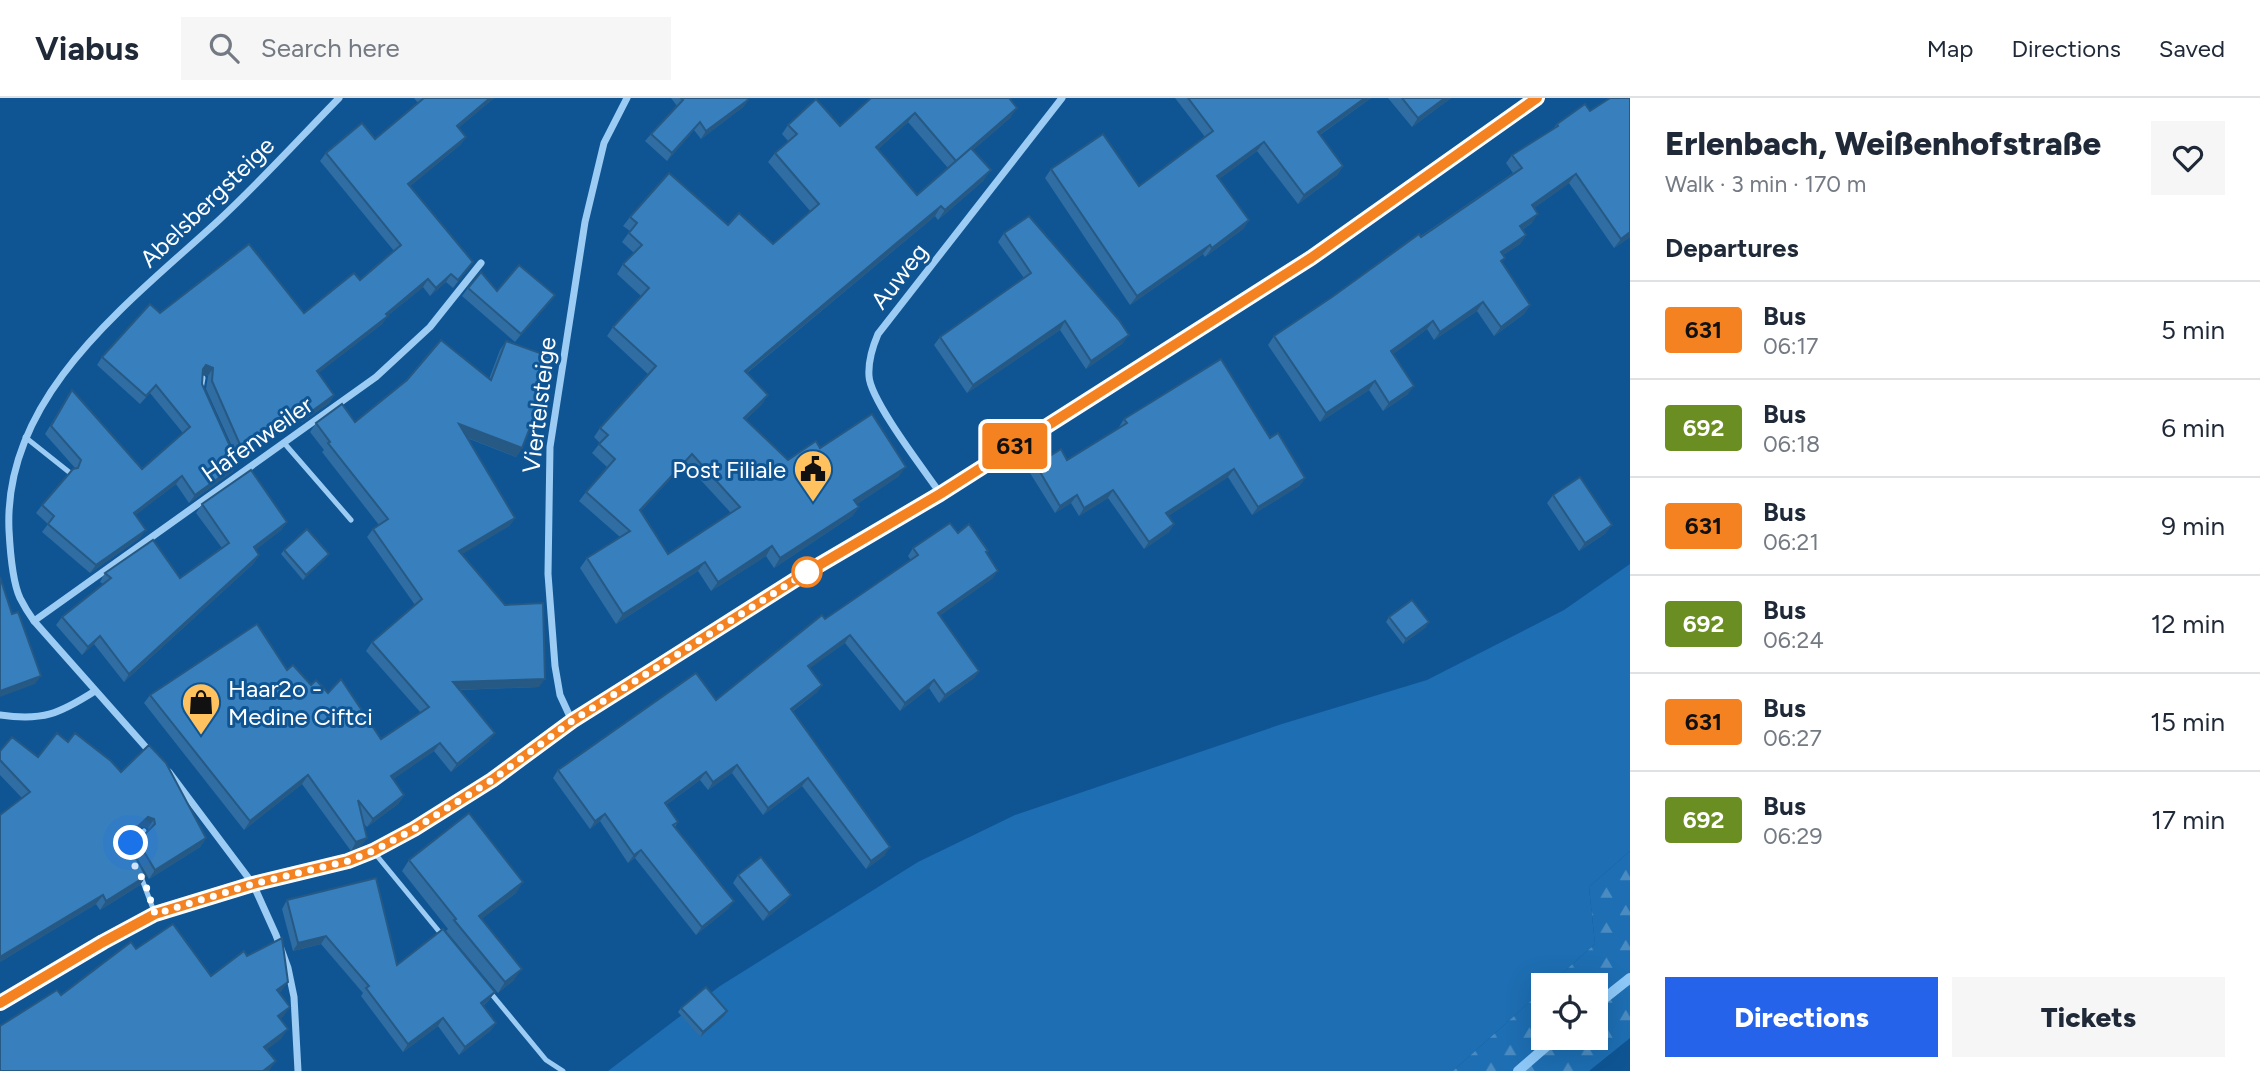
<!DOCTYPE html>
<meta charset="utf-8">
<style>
body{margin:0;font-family:Figtree,sans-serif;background:#f6f6f7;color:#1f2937;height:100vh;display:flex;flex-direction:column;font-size:26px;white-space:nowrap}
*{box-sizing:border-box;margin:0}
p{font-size:23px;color:#747a83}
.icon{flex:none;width:38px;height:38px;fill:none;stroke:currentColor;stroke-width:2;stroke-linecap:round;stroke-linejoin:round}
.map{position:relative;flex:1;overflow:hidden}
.drawer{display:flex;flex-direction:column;background:#fff;width:630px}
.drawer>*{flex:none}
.badge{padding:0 14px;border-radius:5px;font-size:24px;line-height:46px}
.controls{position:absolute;left:1531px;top:875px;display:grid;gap:14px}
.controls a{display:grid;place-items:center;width:77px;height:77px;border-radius:0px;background:#fff;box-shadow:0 7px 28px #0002;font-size:35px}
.you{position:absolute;width:35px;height:35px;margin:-18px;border:5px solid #fff;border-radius:50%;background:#1a73e8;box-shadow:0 0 0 10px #1a73e833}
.map>.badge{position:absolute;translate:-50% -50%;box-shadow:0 0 0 4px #fff}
h2{padding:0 35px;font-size:26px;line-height:63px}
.round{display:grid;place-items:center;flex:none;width:74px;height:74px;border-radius:0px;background:#f6f6f7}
.summary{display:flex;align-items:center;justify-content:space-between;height:119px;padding:0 35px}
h1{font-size:33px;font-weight:800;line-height:52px}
.button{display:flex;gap:14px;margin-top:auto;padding:14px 35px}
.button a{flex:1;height:80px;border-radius:0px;background:#2563eb;color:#fff;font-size:28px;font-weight:800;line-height:80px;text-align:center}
.button a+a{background:#f6f6f7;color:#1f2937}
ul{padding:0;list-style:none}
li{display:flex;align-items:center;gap:21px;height:98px;padding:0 35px;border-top:2px solid #e0e1e3}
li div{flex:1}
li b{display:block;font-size:26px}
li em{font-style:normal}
li .badge{min-width:77px;font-weight:700;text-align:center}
header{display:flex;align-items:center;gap:42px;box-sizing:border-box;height:98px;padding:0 35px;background:#fff;border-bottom:2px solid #e0e1e3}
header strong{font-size:33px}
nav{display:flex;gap:38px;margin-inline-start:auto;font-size:24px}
.search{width:490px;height:63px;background:#f6f6f7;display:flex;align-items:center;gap:18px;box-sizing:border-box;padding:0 24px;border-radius:0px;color:#747a83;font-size:26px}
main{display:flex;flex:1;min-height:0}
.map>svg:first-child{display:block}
.green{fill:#1d6eb2}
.forest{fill:url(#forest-firs)}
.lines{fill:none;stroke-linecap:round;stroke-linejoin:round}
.stream{stroke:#8dc8f8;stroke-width:10}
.service{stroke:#9cccf4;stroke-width:5}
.minor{stroke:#9cccf4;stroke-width:7}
.tertiary{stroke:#9cccf4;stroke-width:12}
.wall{fill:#2f6da3;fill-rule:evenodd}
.shaded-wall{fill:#265984}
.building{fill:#377fbd;stroke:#265984;stroke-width:2;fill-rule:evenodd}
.line-casing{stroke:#fff;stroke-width:16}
.line{stroke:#f58220;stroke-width:10}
.walk{stroke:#fff;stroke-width:7;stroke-dasharray:0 12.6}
.stop-dot{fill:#fff;stroke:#f58220;stroke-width:3.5}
.labels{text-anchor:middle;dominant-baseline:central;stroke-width:6;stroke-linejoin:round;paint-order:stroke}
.street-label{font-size:24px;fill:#fff;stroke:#0f5594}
.poi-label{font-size:24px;fill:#fff;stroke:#0f5594;text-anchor:end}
</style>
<header>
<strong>Viabus</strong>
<div class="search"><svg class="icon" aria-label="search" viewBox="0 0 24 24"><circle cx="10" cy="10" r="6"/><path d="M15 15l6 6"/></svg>Search here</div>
<nav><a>Map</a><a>Directions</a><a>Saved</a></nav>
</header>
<main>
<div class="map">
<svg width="1630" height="973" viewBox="0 0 1630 973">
<defs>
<pattern id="forest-firs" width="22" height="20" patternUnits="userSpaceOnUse" patternTransform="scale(1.75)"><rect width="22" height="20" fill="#1d6eb2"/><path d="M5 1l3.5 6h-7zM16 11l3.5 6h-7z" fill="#4a8bc1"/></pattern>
</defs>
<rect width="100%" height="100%" fill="#0f5594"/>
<polygon class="green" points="1630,466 1630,753 1589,789 1595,846 1549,887 1544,887 1543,892 1453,973 608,973 720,888 918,764 1015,717 1282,626 1427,582 1564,512"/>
<polygon class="forest" points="1630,753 1630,940 1589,973 1453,973 1543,892 1544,940 1596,940 1596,887 1549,887 1595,846 1589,789"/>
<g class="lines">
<g class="stream">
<polyline points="1596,907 1630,880"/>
<polyline points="1518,973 1556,940"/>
</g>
<g class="service">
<polyline points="201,291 203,280"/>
<polyline points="25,339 69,374"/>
<polyline points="285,346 351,422"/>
<polyline points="373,753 442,837"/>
<polyline points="128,756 131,745 144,733"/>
<polyline points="140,776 155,816"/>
<polyline points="489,893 546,962 563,973"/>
</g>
<g class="minor">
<path d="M940,395c-16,-23 -70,-93 -71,-117 -1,-15 3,-28 9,-42l184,-236"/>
<polyline points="34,523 376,279 430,229 481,165"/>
<path d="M0,617c43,6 59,-1 95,-24"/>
<polyline points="572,623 560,597 555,568 548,476 550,349 585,124 604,45 627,0"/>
<path d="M151,655l-117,-132c-5,-7 -10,-15 -14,-23 -8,-17 -10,-49 -11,-68 -6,-135 120,-227 210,-310 42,-39 80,-81 120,-122"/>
<polyline points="169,674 253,786 276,837 288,870 294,899 298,973"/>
</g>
<polyline class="tertiary" points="0,905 103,844 155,816 253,786 348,763 373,753 414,731 492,682 572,623 733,521 940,395 1311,160 1537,0"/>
</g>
<g class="wall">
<polygon points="414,0 494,0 458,30 466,39 460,47 410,88 467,172 453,190 446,184 430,198 423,189 387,218 382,226 318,275 334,297 329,305 302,324 295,314 236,357 206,291 208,278 203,276 202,286 238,366 232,374 189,405 176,386 135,417 140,440 90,475 42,434 48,426 36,415 42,407 75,370 45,336 67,300 72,292 142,371 183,335 150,295 140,306 97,267 102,259 160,215 304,215 360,182 394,153 320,63 326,55 375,41 418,5"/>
<polygon points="671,0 747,0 748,2 743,9 701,41 694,32 667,63 645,43 651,36 677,8"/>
<path d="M871,0l140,19 -38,33 11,30 -46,40 -3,-4 -188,157 21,22 -7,10 -16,15 43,40 32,-12 79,28 -42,28 2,3 -7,9 -78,52 -8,-12 -55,35 -13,-20 -82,53 -36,-56 7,-10 33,-21 -41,-36 7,-9 21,-25 -15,-14 8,-10 -6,-6 6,-9 49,-53 -42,-39 6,-9 28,-31 -24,-22 6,-10 11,-11 -12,-11 8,-11 -7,-5 7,-9 98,8 45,19 38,-32 -43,-50 7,-9 13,-12 -6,-7 6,-9 52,1zM908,24l40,46 -31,27 -39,-46zM685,365l46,50 -63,41 -27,-43z"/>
<polygon points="1175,0 1371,0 1320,37 1343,68 1337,77 1298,106 1257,53 1219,81 1249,122 1243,131 1205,159 1203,156 1130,207 1045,80 1051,71 1139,88 1205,39"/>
<polygon points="1388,0 1451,0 1412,29"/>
<polygon points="1630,0 1630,139 1614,150 1569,85 1534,110 1532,125 1522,132 1526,137 1520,146 1503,157 1502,165 1530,207 1524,216 1494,238 1477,213 1434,242 1427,231 1393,256 1408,296 1383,313 1369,292 1320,324 1268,247 1274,238 1513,75 1506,65 1512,57 1552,32 1557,26"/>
<polygon points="1004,135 1123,245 1086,271 1060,232 967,295 934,247 940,239 1024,180 998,144"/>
<polygon points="468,190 497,193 555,197 549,205 515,244 462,198"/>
<polygon points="506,243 543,291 522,350 516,359 467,340 515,420 509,428 461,456 539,589 459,592 489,643 451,674 434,653 393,681 404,697 398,706 367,729 363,725 367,740 361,748 351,753 302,686 244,732 144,605 150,597 287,572 311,587 328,595 381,641 421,615 366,553 372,544 415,507 367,439 373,431 379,427 322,354 324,352 310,334 316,325 355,324 489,281 500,252"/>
<polygon points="1124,321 1270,340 1305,380 1299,388 1252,417 1228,379 1168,418 1174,426 1169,434 1144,451 1108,400 1079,418 1071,405 1055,415 1030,375 1036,367 1067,362 1120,330 1119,329"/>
<polygon points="1553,397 1606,435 1579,453 1547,405"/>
<polygon points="202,406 287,424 281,432 255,452 259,457 253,466 124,584 94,546 82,557 56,527 62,519 103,486 100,484 105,475 180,480 222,450 196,415"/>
<polygon points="958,435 988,453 987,455 993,480 940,517 979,573 974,580 939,605 929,590 900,613 845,545 809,570 822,587 817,594 792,614 885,757 866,771 802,688 763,717 732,675 708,692 700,682 666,707 678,724 675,729 729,810 696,837 635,760 628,765 600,723 590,731 553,680 558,672 716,602 825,521 911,462 908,458 913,450"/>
<polygon points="284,452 329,456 326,460 303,482 281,456"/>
<polygon points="1389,519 1426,529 1403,546 1386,524"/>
<polygon points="68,644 121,674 206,740 200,749 149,781 134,755 136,748 142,739 149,733 148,730 142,728 132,737 129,747 146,778 140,787 100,812 96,806 0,864 0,717 22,700 0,677 0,653 38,659"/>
<polygon points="409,762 516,795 481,821 514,882 498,895 446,833 448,831 402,773"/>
<polygon points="738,777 791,797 785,805 763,823 733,785"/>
<polygon points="287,802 397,867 495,894 489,902 483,908 496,925 490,933 459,957 438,928 403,954 361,898 363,895 321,846 293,853 282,811"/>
<polygon points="681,910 724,918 700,939 678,914"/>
</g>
<g class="shaded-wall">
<polygon points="490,0 494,0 451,36 457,28"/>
<polygon points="1365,0 1371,0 1311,43 1318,34"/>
<polygon points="1445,0 1451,0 1412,29 1418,20"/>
<polygon points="748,2 743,9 701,41 706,33"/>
<polygon points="1017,10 1011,19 950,72 956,63"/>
<polygon points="915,15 908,24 870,58 876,49"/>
<polygon points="700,24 694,32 667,63 672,55"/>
<polygon points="466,39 460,47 403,94 408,86"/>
<polygon points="1264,44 1257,53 1211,87 1217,78"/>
<polygon points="1343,68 1337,77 1298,106 1304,97"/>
<polygon points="991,72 984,82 938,122 945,112"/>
<polygon points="1576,76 1569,85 1526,116 1532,107"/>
<polygon points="941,108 935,118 738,282 745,273"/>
<polygon points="1538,116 1532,125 1514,137 1520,128"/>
<polygon points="1249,122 1243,131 1205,159 1212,150"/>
<polygon points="1630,134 1630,139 1614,150 1621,141"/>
<polygon points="1526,137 1520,146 1495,162 1501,154"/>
<polygon points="1210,147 1203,156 1130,207 1137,198"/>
<polygon points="451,176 446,184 430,198 436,190"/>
<polygon points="428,181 423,189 380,224 386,216"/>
<polygon points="555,197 549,205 515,244 521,236"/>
<polygon points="1483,204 1477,213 1434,242 1440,234"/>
<polygon points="1530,207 1524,216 1494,238 1501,229"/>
<polygon points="388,218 382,226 311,281 317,273"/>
<polygon points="1065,223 1060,232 967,295 973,287"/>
<polygon points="1433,223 1427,231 1385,262 1391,253"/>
<polygon points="1129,237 1123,245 1086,271 1091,263"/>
<polygon points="206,267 213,270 208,278 201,275"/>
<polygon points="1375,283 1369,292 1320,324 1326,315"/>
<polygon points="1414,288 1408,296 1383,313 1389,305"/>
<polygon points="334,297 329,305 302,324 308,316"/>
<polygon points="768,297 761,307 737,329 744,320"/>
<polygon points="300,306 295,314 236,357 241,349"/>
<polygon points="459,326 522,350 516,359 453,334"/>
<polygon points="692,356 685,365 634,421 640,412"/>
<polygon points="238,366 232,374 189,405 195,397"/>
<polygon points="906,369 899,378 848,412 854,402"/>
<polygon points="1234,371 1228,379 1161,423 1166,415"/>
<polygon points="182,378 176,386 128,423 134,415"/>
<polygon points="1305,380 1299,388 1252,417 1258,409"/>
<polygon points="1113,392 1108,400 1079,418 1084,410"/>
<polygon points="1077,397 1071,405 1055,415 1060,408"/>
<polygon points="859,409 852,418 774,470 780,460"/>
<polygon points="515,420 509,428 453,462 459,453"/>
<polygon points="287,424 281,432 248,458 254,449"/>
<polygon points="1174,426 1169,434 1144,451 1149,444"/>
<polygon points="1612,427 1606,435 1579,453 1585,445"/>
<polygon points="146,432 140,440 90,475 96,467"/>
<polygon points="772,448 766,458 711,493 718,484"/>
<polygon points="329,456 326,460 303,482 306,477"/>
<polygon points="259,457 253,466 124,584 129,576"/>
<polygon points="705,464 698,473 616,526 623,516"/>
<polygon points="998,473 993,480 933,523 938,515"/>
<polygon points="1429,524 1426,529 1403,546 1406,541"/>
<polygon points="850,537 845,545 802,576 808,568"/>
<polygon points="100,538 94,546 82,557 88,549"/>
<polygon points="979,573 974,580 939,605 945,597"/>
<polygon points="41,578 35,586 0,599 0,593"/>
<polygon points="545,581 539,589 447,592 453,584"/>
<polygon points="934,582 929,590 900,613 905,605"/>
<polygon points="822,587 817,594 785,619 791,611"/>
<polygon points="495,635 489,643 451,674 457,666"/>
<polygon points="440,645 434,653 385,687 391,678"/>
<polygon points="737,667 732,675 708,692 713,684"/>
<polygon points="706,674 700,682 659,712 665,705"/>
<polygon points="308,677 302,686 244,732 250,723"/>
<polygon points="808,680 802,688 763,717 768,710"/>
<polygon points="404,697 398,706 367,729 373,721"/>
<polygon points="605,716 600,723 590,731 595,723"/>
<polygon points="148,719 154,721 148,730 142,728 127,742 133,733"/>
<polygon points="206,740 200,749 149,781 155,772"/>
<polygon points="367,740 361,748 351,753 356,744"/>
<polygon points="890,749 885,757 866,771 871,763"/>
<polygon points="641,752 635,760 628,765 634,757"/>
<polygon points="146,778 140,787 100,812 106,803"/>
<polygon points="523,784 516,795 471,829 479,818"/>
<polygon points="103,797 96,806 0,864 0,859"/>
<polygon points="791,797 785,805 763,823 769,815"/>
<polygon points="734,803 729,810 696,837 702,829"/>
<polygon points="326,838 321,846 293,853 298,845"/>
<polygon points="522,871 514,882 498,895 505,884"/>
<polygon points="288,884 281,894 270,902 277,892"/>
<polygon points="495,894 489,902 475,914 481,905"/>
<polygon points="290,909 283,919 271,928 278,918"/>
<polygon points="727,913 724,918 700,939 703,934"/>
<polygon points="443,920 438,928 403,954 408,946"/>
<polygon points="496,925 490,933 459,957 465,949"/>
<polygon points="288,931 281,941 257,959 264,949"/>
<polygon points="276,963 269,973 263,973"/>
</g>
<g class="building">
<polygon points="424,0 490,0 457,28 466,39 408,86 473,164 458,182 451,176 436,190 428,181 386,216 388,218 317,273 334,297 308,316 300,306 241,349 212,283 213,270 206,267 203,271 202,286 238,366 195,397 182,378 134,415 146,432 96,467 48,426 54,418 42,407 73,371 78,370 81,362 51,328 72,292 142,371 190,329 156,287 146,298 102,259 150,206 160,215 249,146 304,215 354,175 360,182 401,147 326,55 362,25 375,41"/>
<polygon points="681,0 747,0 748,2 706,33 700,24 672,55 651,36 683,2"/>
<path d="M871,0h138l8,10 -61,53 -41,-48 -39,34 41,48 54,-47 20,22 -46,40 -4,-4 -42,35 -154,130 23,24 -24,23 44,42 28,-19 4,7 52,-34 34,53 -52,33 5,7 -79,51 -8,-12 -54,36 -13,-20 -82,52 -36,-56 43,-27 -44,-39 29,-33 -16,-15 9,-9 -8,-7 56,-62 -43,-39 36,-39 -26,-24 19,-19 -13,-12 8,-10 -7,-6 39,-44 59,52 11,-12 34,31 46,-40 -44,-51 22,-19 -9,-9 28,-26 24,27zM692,356l48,53 -72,47 -28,-44z"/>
<polygon points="1188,0 1365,0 1318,34 1343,68 1304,97 1264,44 1217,78 1249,122 1212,150 1210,147 1137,198 1051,71 1103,36 1139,88 1213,33"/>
<polygon points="1402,0 1445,0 1418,20"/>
<polygon points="1610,0 1630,0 1630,134 1621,141 1576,76 1532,107 1538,116 1520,128 1526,137 1501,154 1505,160 1501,163 1530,207 1501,229 1483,204 1440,234 1433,223 1391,253 1414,288 1389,305 1375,283 1326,315 1274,238 1332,199 1419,136 1421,139 1522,70 1512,57 1558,28 1557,26 1585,6 1590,13"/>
<polygon points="1029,118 1119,222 1129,237 1091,263 1065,223 973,287 940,239 1031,175 1004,135"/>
<polygon points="519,167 555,197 521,236 468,190 481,174 497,193"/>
<polygon points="441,242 491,282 506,243 554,260 543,291 545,291 522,350 459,326 515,420 459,453 505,507 543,505 545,581 453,584 495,635 457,666 440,645 391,678 404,697 373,721 358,702 367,740 356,744 308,677 250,723 150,597 257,526 287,572 293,567 311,587 316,582 328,595 341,581 381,641 429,609 372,544 422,501 373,431 388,421 328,345 330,344 316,325 342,306 355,324 407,282"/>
<polygon points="1221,261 1270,340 1278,335 1305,380 1258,409 1234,371 1166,415 1174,426 1149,444 1113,392 1084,410 1077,397 1060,408 1036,367 1061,351 1067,362 1127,325 1124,321"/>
<polygon points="251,372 287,424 254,449 259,457 129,576 100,538 88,549 62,519 111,480 105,475 153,442 180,480 229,445 202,406"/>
<polygon points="1580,379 1612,427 1585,445 1553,397"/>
<polygon points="950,425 958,435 969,426 988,453 986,454 998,473 938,515 979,573 945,597 934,582 905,605 850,537 808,568 822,587 791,611 890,749 871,763 808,680 768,710 737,667 713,684 706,674 665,705 678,724 673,727 734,803 702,829 641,752 634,757 605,716 595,723 558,672 696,575 716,602 822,517 825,521 918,457 913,450"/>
<polygon points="307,431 329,456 306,477 284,452"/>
<polygon points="0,479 12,516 18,514 41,578 0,593"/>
<polygon points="1412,502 1429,524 1406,541 1389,519"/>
<polygon points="57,635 68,644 75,635 111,663 121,674 149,647 166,665 206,740 155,772 140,747 142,739 155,726 154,721 148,719 133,733 129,747 146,778 106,803 103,797 0,859 0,717 30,694 0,662 0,653 12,639 38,659"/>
<polygon points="469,715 523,784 479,818 522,871 505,884 454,822 456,821 409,762"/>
<polygon points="761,759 791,797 769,815 738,777"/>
<polygon points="376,780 397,867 443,831 495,894 481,905 496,925 465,949 443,920 408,946 366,890 369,888 326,838 298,845 287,802"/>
<polygon points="173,826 211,878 244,853 247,858 282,840 288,884 277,892 290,909 278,918 288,931 264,949 276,963 263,973 0,973 0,928 57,892 61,897 131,844 136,851"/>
<polygon points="706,889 727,913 703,934 681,910"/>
</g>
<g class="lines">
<g class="line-casing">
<polyline id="line" points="0,905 103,844 155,816 253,786 348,763 373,753 414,731 492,682 572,623 664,565 809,473 940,396 1311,160 1537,0"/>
</g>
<use href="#line" class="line"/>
<polyline class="walk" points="131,745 128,756 145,785 155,816 253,786 348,763 373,753 414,731 492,682 572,623 809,473 807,474"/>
</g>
<defs>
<g id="civic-pin" transform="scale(2.0125)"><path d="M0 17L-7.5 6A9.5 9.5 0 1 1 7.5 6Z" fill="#ffc25f" stroke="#0f5594"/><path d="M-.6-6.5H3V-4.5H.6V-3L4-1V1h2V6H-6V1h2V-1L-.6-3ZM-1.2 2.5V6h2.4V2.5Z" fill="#111"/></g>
<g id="shop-pin" transform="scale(2.0125)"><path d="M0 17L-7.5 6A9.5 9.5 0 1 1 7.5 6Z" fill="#ffc25f" stroke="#0f5594"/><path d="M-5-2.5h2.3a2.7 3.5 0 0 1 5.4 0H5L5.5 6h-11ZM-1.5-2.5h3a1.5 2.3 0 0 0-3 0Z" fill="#111"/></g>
</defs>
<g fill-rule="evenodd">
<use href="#civic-pin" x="813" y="371"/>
<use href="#shop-pin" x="201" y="604"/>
</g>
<circle class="stop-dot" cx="807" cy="474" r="14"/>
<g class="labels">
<g class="street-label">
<text transform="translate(207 104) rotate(-44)">Abelsbergsteige</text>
<text transform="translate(899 178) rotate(-52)">Auweg</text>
<text transform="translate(539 307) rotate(-83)">Viertelsteige</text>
<text transform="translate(257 341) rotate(-35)">Hafenweiler</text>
</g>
<g class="poi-label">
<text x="786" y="371">Post Filiale</text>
<text x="228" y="590" text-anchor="start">Haar2o -<tspan x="228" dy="28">Medine Ciftci</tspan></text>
</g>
</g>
</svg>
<div class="controls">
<a><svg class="icon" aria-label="locate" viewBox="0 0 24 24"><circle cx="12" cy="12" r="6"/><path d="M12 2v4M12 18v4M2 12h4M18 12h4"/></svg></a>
</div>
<div class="you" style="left:131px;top:745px"></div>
<b class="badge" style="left:1015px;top:348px;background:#f58220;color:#111">631</b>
</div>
<section class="drawer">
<div class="summary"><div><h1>Erlenbach, Weißenhofstraße</h1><p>Walk · 3 min · 170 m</p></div><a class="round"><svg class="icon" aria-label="heart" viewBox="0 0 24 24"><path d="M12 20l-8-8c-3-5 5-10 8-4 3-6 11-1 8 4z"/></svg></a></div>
<h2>Departures</h2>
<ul>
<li><span class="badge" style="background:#f58220;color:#111">631</span><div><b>Bus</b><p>06:17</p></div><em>5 min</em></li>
<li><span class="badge" style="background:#6b8e23;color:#fff">692</span><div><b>Bus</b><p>06:18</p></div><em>6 min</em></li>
<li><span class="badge" style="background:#f58220;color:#111">631</span><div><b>Bus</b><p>06:21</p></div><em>9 min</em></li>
<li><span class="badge" style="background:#6b8e23;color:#fff">692</span><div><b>Bus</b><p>06:24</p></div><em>12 min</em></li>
<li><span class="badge" style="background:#f58220;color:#111">631</span><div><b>Bus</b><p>06:27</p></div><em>15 min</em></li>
<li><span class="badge" style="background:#6b8e23;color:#fff">692</span><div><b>Bus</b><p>06:29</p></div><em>17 min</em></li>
</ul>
<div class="button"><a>Directions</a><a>Tickets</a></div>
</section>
</main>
